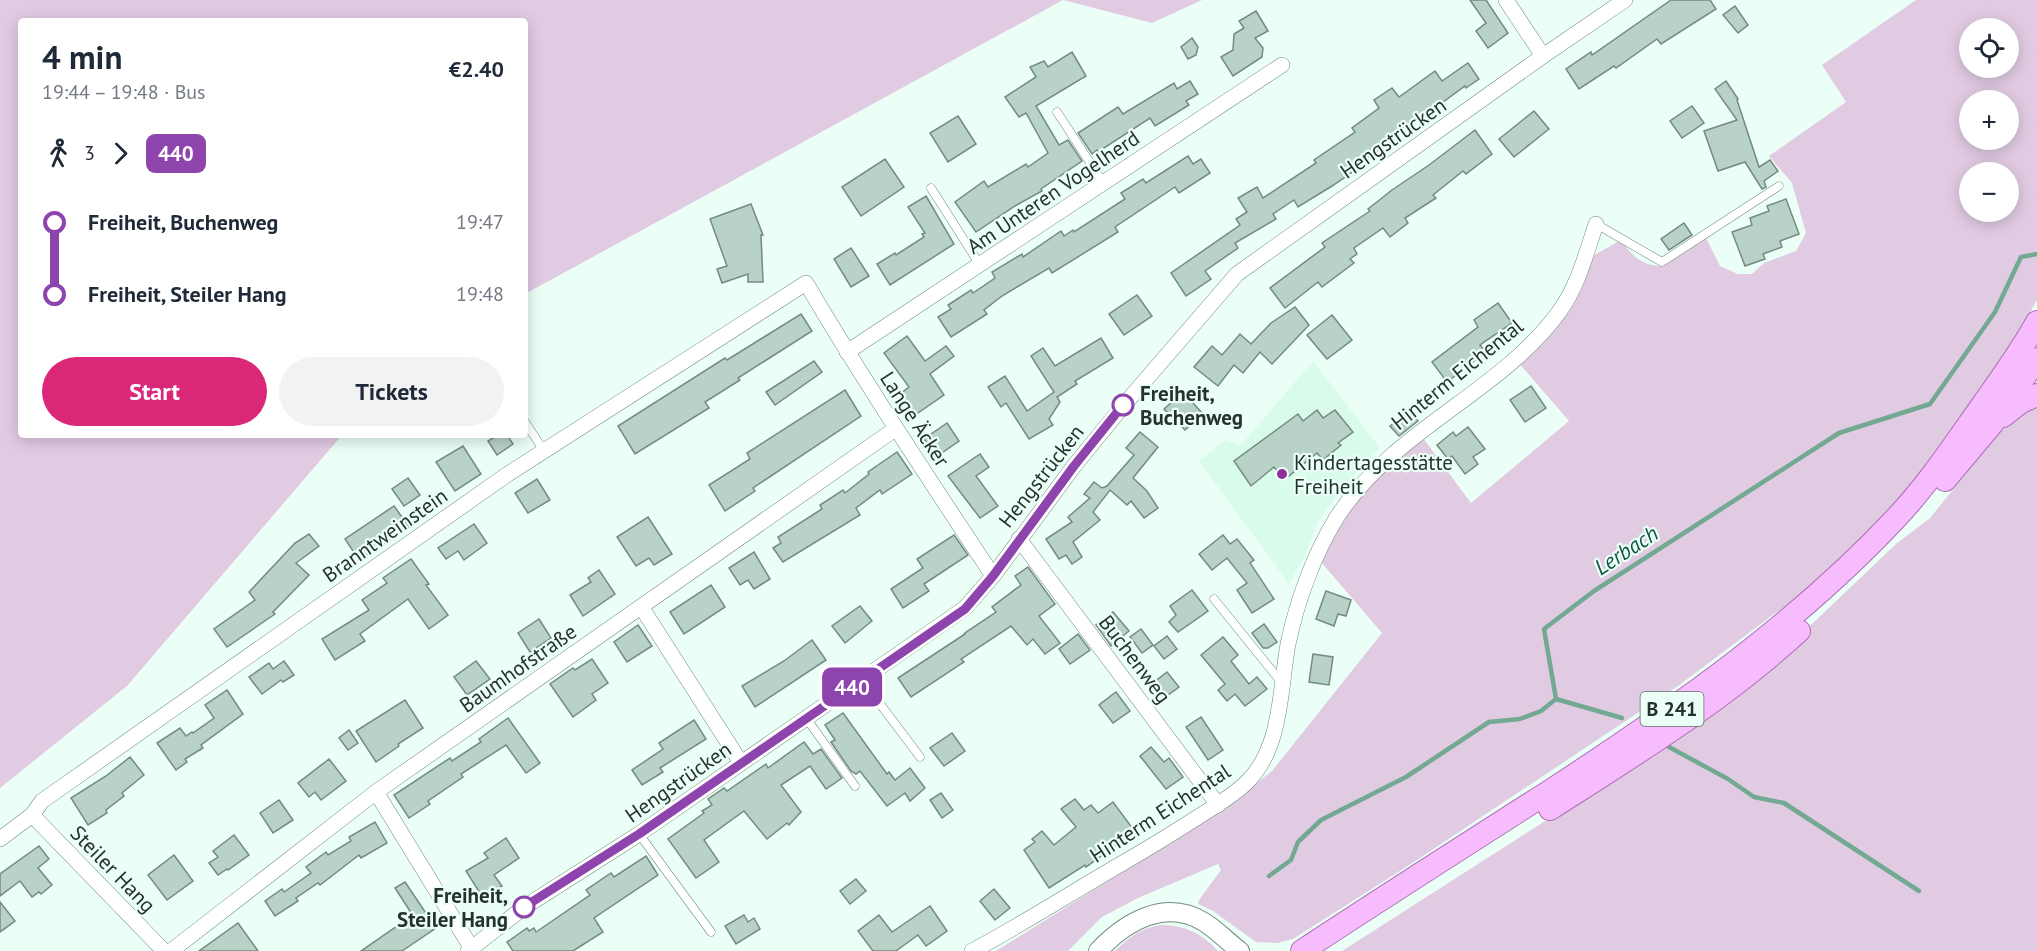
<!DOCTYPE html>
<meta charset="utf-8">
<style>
body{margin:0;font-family:"PT Sans",sans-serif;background:#f2f2f3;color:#1f2937;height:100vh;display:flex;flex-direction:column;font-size:22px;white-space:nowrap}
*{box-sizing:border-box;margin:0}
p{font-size:20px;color:#747a83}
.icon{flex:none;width:33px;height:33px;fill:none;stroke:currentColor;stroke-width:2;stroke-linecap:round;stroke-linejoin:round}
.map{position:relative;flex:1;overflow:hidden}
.drawer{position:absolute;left:18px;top:18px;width:510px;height:420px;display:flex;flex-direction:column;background:#fff;border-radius:6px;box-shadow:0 3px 15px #0003}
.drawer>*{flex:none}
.badge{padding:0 12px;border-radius:9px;font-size:21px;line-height:39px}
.controls{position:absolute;left:1959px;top:18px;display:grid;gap:12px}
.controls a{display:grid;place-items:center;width:60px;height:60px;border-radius:50%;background:#fff;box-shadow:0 3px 15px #0003;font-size:30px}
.map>.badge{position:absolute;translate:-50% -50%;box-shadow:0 0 0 3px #fff}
.legs{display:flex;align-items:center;gap:9px;height:66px;padding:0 24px;font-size:20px}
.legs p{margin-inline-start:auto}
.summary{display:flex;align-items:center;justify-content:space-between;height:102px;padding:0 24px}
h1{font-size:33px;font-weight:800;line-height:45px}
.button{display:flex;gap:12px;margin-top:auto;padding:12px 24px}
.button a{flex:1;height:69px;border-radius:36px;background:#db2777;color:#fff;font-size:24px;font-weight:800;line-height:69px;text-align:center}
.button a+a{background:#f2f2f3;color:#1f2937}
ul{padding:0 24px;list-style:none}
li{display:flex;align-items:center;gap:21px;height:72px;font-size:22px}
li i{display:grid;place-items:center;width:9px;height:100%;margin:0 8px;background:currentColor}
li i::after{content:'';width:15px;height:15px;margin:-8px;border:4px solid;border-radius:50%;background:#fff}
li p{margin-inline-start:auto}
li:first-child i{background:linear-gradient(#0000 50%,currentColor 0)}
li:last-child i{background:linear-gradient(currentColor 50%,#0000 0)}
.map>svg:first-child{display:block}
.built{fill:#d9fbec}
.green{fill:#e1cbe3;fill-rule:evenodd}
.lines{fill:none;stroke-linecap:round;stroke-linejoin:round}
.stream{stroke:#73a993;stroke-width:4.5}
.building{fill:#b9d2c7;stroke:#738b81;stroke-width:1.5}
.service-casing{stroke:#738a80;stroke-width:9}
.minor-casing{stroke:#738a80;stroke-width:16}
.tertiary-casing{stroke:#738a80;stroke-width:20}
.primary-casing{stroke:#ab6eb4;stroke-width:24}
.service{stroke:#fff;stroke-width:8}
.minor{stroke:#fff;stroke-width:15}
.tertiary{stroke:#fff;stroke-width:18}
.primary{stroke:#f7bcfd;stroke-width:22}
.line-1-casing{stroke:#fff;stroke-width:14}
.line-1{stroke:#8e44ad;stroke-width:9}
.stop-1-dot{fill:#fff;stroke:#8e44ad;stroke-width:3}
.poi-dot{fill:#8f3099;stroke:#ebfff6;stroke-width:2}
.labels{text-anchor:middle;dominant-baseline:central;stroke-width:4.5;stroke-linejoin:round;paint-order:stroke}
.shield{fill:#ebfff6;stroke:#626f69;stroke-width:1.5}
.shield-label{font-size:20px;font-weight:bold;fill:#27312d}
.street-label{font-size:21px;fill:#27312d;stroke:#ebfff6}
.stop-label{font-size:21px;font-weight:bold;fill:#27312d;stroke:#ebfff6;text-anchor:start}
.poi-label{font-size:21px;fill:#27312d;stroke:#ebfff6;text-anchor:start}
.water-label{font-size:22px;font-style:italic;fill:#115742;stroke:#ebfff6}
</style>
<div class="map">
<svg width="2037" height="951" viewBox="0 0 2037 951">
<rect width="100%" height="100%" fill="#ebfff6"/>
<polygon class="built" points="1313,361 1380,448 1344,486 1318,522 1305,555 1289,584 1199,461 1225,440 1241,445"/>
<g class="green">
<polygon points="0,0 1063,0 525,294 525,21 21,21 21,435 342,435 127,686 0,788"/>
<polygon points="1063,0 1202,0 1152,23"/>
<path d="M1916,0h121v300l-34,60 -111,152 -83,80 -35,22 -96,72 -264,176 -121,77 -16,4 -21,-1 -43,-31 -15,-7 1,-4 22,-30 -3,-6 -80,34 -36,19 -34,34h-72l229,-143 47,-37 110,-138 -61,-71 23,-44 33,-41 46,-39 48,65 98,-82 -52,-60 73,-101 6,-6 25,-14c9,14 20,25 38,26l46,-30 15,30 18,8h14l12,-11 32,-12 10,-18 -14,-50 -23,-27 77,-54 -24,-37zM1970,28h38v40h-38zM1970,100h38v40h-38zM1970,172h38v40h-38z"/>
<polygon points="2037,405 2037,951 1342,951 1553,816 1771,663 1896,544 1930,518 2008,421"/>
<path d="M1162,925c23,0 41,9 56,26h-103c14,-14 27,-24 47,-26z"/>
</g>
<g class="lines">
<g class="stream">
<polyline points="1556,699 1622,718"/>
<polyline points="1669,747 1728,779 1754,797 1784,803 1919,891"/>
<polyline points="1269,876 1291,860 1298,842 1321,820 1406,777 1489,722 1520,719 1541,711 1556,699 1544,629 1594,591 1839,433 1930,404 1995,312 2021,257 2037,254"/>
</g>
</g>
<g class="building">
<polygon points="1470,0 1486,0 1508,33 1488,48 1476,31 1486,23"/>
<polygon points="1671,0 1710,0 1716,9 1661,44 1657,39 1616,68 1614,66 1579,89 1566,69 1591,52 1592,55"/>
<polygon points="1735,6 1748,25 1738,33 1723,15"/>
<polygon points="1256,11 1268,31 1255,38 1263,48 1262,57 1233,76 1221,57 1233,50 1234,34 1244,28 1239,21"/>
<polygon points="1192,38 1198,47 1196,55 1188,59 1181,47"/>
<polygon points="1072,52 1086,76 1036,106 1059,145 1068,140 1082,161 1041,189 1042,191 1015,206 976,232 955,202 984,181 988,187 1026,164 1028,167 1048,153 1026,113 1019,117 1005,97 1036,77 1030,67 1044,61 1048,67"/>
<polygon points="1468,63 1479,79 1466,88 1465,86 1431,111 1429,109 1386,139 1389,143 1359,164 1360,167 1332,186 1298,207 1294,200 1273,214 1276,219 1235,243 1238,248 1205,271 1211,279 1186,296 1171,273 1240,225 1236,219 1247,212 1238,198 1257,187 1263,198 1316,163 1314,160 1355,132 1352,128 1379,108 1374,100 1392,88 1399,97 1435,71 1442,81"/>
<polygon points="1190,81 1198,94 1186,101 1189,105 1155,126 1150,118 1098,152 1097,150 1092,154 1078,133 1118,107 1123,114 1174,83 1177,89"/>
<polygon points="1726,81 1738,99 1737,100 1759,167 1770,160 1778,171 1764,181 1766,187 1762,189 1745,162 1718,171 1704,131 1737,120 1715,89"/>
<polygon points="1692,106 1704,123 1682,138 1670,121"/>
<polygon points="1534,111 1549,129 1514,157 1499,139"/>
<polygon points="958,116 976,144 948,162 930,133"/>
<polygon points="1475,130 1492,154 1466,174 1463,171 1433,195 1436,198 1405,218 1408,223 1390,237 1383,228 1354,248 1357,254 1350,259 1354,263 1322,287 1318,282 1285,308 1270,288 1325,247 1322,243 1370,211 1368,209 1392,190 1429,165"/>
<polygon points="1188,156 1193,164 1201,159 1210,173 1179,193 1175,187 1115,227 1118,232 1052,273 1049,268 1002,296 984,310 987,314 951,337 938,317 951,309 948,305 971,290 973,293 995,278 992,272 1022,254 1023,257 1061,231 1064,236 1073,230 1074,232 1125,199 1121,193 1143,179 1146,183"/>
<polygon points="885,159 904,187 861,216 842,187"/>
<polygon points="926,196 954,244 890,285 877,264 895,253 896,255 924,237 922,234 925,233 908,207"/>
<polygon points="1786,199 1799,234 1780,241 1782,247 1763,254 1765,259 1745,266 1732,232 1752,225 1750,218 1769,211 1767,206"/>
<polygon points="751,204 763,235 761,235 763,282 748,282 748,274 722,283 717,269 727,266 710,219"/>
<polygon points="1684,223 1692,235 1669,250 1661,239"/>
<polygon points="851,248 869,276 851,287 834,259"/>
<polygon points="1137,295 1152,316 1124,335 1109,314"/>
<polygon points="1498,303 1512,323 1480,345 1486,352 1447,382 1432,362 1478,327 1474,320"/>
<polygon points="1295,307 1309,325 1272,364 1260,352 1243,373 1234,365 1218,386 1194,367 1212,346 1222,355 1240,334 1251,344 1271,323"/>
<polygon points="801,314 812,331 738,378 740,380 705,402 709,408 635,454 618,426 725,358 727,360"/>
<polygon points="1332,315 1352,340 1327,359 1307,335"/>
<polygon points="907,336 925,361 946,346 954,356 930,374 944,395 915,415 900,394 909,387 884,353"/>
<polygon points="1101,338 1113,358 1075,381 1077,384 1057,397 1060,402 1049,419 1053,425 1029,439 1006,403 1001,407 988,387 1005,376 1027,411 1054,392 1031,356 1043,348 1055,366"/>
<polygon points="814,361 822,372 775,405 766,392"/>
<polygon points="1531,386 1546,408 1525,422 1510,400"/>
<polygon points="845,390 861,416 753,488 755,491 725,511 709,485 750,459 747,453"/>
<polygon points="1183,392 1203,414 1185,430 1164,409"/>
<polygon points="1317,410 1323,418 1335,410 1353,432 1338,443 1341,445 1323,460 1317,453 1289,476 1282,477 1274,467 1251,486 1234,461 1298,414 1303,421"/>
<polygon points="1410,411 1418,421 1399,436 1390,426"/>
<polygon points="947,423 959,441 936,457 924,439"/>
<polygon points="1468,427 1485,449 1473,457 1478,464 1465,474 1452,456 1448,459 1437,445 1453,432 1456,436"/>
<polygon points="1140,432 1158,447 1133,478 1147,491 1158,508 1144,518 1131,501 1127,505 1110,490 1093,512 1100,520 1073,542 1082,557 1072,564 1066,555 1059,559 1046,539 1072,522 1068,517 1090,498 1084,494 1094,482 1102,488 1107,486 1134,455 1126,448"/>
<polygon points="498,435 507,435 513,444 497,455 488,441"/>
<polygon points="463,446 481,474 455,491 436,462"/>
<polygon points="897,452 912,474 882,494 880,490 856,508 860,515 783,562 773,548 781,543 778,537 822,509 820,505 843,490 845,493 869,474 868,472"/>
<polygon points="980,454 989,467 976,476 998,506 980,518 948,476"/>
<polygon points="408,478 420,495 404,506 392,489"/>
<polygon points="537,479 550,500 528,513 515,493"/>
<polygon points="394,506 409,527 359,560 345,539"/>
<polygon points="648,517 672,554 654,565 649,558 636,566 617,537"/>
<polygon points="474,524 487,543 464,560 458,551 446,559 438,548"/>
<polygon points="309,534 319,546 296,563 309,575 273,612 275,614 227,647 214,629 255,600 249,592 295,543"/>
<polygon points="954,535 968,555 924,584 929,591 903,608 891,589 923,568 917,559"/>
<polygon points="1223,535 1230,544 1237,539 1254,560 1250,563 1274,599 1252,613 1237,590 1247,583 1227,558 1212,570 1199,554"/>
<polygon points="754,552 770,579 754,589 748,580 740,585 729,568"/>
<polygon points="411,559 429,584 426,585 448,615 429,629 408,599 360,634 365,641 335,660 322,639 369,610 362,600 387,583 383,578"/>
<polygon points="1028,567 1055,604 1039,616 1060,643 1045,654 1033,639 1027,645 1011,626 961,659 964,662 911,697 898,678 965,634 965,633 996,612 992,607 1021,585 1015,576"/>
<polygon points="599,570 615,594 583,616 570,595 591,582 588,578"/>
<polygon points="711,585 725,607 684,634 670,612"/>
<polygon points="1192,590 1208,611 1178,632 1169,622 1176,615 1170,606"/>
<polygon points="1326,591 1351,600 1346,616 1338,614 1334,626 1316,619"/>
<polygon points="860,606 872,621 845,643 832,626"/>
<polygon points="1113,612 1129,631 1111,646 1096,625"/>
<polygon points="539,619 551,638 530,652 518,633"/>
<polygon points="1264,624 1277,642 1268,648 1263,648 1252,633"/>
<polygon points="638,625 652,646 627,662 614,642"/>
<polygon points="1141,629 1153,645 1142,653 1130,637"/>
<polygon points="1078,634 1090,650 1070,664 1059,649"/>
<polygon points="1167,636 1177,649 1164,659 1154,646"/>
<polygon points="1223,637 1238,655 1231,661 1249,684 1257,677 1267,689 1245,706 1235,694 1227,701 1218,690 1225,684 1201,655"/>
<polygon points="812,640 826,660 755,707 742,686 784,661"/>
<polygon points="1313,654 1333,657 1329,685 1309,682"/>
<polygon points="592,659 608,683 592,694 596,700 573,717 550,684 573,668 575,670"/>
<polygon points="284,661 294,675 283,682 281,680 262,694 249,677 269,663 273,669"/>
<polygon points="476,661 490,679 467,695 454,677"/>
<polygon points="1167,672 1179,687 1164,698 1153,683"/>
<polygon points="227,690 243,714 201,745 203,748 185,759 187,762 176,770 157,743 180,728 186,736 192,732 193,733 214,718 205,705"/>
<polygon points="1116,692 1130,711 1113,723 1099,705"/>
<polygon points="405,700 423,728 398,744 399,746 376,762 356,731"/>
<polygon points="843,713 887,774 889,772 895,780 910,768 925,788 910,801 905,793 887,806 860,771 856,774 851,771 831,742 835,740 825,725"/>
<polygon points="1201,717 1223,750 1208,760 1186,727"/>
<polygon points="508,718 540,763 526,773 506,745 461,774 463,777 428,801 430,804 409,818 394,795 450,758 452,761 481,742 479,739"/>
<polygon points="694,720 706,739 660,768 663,772 642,785 632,770 663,749 659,743"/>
<polygon points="349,730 358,743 348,750 339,738"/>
<polygon points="952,733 965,751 944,766 930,748"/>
<polygon points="804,742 813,754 821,749 842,778 826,789 810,766 781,785 801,812 789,825 787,823 767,839 744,811 704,840 719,862 696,878 668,839 704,813 702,811 712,805 708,799 724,788 727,791 766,764 768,768"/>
<polygon points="1151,747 1164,762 1169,758 1183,777 1166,789 1140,756"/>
<polygon points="130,757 144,775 122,793 124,796 106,810 107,813 88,825 71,798 106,776"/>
<polygon points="329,759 346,781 321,800 315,792 309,797 298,783"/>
<polygon points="941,793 953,810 942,818 930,800"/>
<polygon points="1075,799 1084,810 1091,805 1098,813 1113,802 1136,833 1120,845 1119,843 1086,867 1085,865 1049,888 1024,850 1035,842 1032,839 1042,831 1054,845 1076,827 1061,809"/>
<polygon points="279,800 293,820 273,833 260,813"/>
<polygon points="375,822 387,843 361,858 359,855 320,885 318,883 296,898 298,901 275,916 265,901 282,889 284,892 311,873 306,867 326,852 328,855 351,841 349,837"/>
<polygon points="234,835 249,855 228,870 227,869 218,875 209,863 218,857 213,851"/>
<polygon points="506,838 519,858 494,875 502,886 483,898 466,871 488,858 484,853"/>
<polygon points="39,846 49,859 38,868 52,885 41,894 39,892 32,897 20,881 0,896 0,874"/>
<polygon points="174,855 193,881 167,900 148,875"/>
<polygon points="646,856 658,875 594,918 603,932 573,951 513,951 507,942 527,928 529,931 534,928 536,932 590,895 586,890 611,873 614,877"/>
<polygon points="856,879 866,891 850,904 840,891"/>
<polygon points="405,882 436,928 402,951 361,951 407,919 404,915 410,911 395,888"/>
<polygon points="994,889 1010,908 995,920 980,901"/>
<polygon points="0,902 15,921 0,932"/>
<polygon points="930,906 947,931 926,946 918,935 896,951 873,951 858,931 879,915 892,932"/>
<polygon points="744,915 748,922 754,918 760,929 736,944 725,926"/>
<polygon points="238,923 258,951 199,951"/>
</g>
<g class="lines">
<g class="service-casing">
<g id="service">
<polyline points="1057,112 1104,184"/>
<polyline points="931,188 980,265"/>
<polyline points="1596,224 1662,262 1779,186"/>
<polyline points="525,422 544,451"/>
<polyline points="1214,599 1282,683"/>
<polyline points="862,680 920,757"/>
<polyline points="806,718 855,786"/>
<polyline points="639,834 711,932"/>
</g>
</g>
<g class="minor-casing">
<g id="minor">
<polyline points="1506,0 1543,56"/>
<polyline points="847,352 1282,65"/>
<polyline points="1019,539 1218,805"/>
<polyline points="642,608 741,763"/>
<polyline points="376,792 472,949"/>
<polyline points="32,815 164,951"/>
<path d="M0,839l32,-24 10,-14 466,-327 298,-191c59,100 123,196 187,293"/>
<polyline points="171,951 376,792 895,429"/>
<polyline points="468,951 523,908 639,834 965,608 993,576 1074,466 1123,406 1237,274 1543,56 1625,0"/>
<path d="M972,951c51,-27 99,-58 149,-87 26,-15 52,-31 77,-47 17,-11 35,-21 49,-35 35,-34 33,-94 41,-138 9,-43 26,-90 49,-127 56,-87 163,-124 222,-205 19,-26 27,-58 37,-88"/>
</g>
</g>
<g class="tertiary-casing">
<path id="tertiary" d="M1098,951c27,-29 67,-53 106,-29 13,8 24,20 36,29"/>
</g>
<g class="primary-casing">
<g id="primary">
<polyline points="2003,416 2021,402 2037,395"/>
<polyline points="1945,480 1992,424 2037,359"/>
<path d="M1550,809c86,-55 174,-109 249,-178"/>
<path d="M1302,951c82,-54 165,-107 248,-160 124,-81 245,-165 347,-274 32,-34 59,-75 86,-113 19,-27 38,-53 54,-82"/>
</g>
</g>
<use href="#service" class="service"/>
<use href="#minor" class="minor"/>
<use href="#tertiary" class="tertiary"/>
<use href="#primary" class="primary"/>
</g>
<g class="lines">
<g class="line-1-casing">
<polyline id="line-1" points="524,907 639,834 965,609 993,576 1074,466 1123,405"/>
</g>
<use href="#line-1" class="line-1"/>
</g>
<g class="stop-1-dot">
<circle cx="1123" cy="405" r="10"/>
<circle cx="524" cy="907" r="10"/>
</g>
<circle class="poi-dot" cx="1282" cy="474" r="6"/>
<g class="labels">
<rect class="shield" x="1640.5" y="692" width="63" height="34" rx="4.5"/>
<g class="shield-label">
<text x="1672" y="709">B 241</text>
</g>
<g class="street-label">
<text transform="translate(1393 138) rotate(-35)">Hengstrücken</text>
<text transform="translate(1053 192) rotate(-34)">Am Unteren Vogelherd</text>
<text transform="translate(1457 374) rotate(-39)">Hinterm Eichental</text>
<text transform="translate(915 419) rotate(57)">Lange Äcker</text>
<text transform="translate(1041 476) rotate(-52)">Hengstrücken</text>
<text transform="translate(385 535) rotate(-35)">Branntweinstein</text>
<text transform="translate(1135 659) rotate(53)">Buchenweg</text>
<text transform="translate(518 668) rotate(-35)">Baumhofstraße</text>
<text transform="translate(678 782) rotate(-35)">Hengstrücken</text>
<text transform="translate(1160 813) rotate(-33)">Hinterm Eichental</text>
<text transform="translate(113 869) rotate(46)">Steiler Hang</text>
</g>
<g class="stop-label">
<text x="1140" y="393">Freiheit,<tspan x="1140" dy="24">Buchenweg</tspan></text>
<text x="508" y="895" text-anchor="end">Freiheit,<tspan x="508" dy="24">Steiler Hang</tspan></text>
</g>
<g class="poi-label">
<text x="1294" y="462">Kindertagesstätte<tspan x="1294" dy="24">Freiheit</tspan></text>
</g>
<g class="water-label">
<text transform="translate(1626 550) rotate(-33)">Lerbach</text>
</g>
</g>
</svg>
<div class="controls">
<a><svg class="icon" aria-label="locate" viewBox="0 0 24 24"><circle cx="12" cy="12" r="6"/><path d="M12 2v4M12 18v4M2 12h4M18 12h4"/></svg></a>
<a>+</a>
<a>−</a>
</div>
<b class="badge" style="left:852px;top:687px;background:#8e44ad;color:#fff">440</b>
<section class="drawer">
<div class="summary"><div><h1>4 min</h1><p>19:44 – 19:48 · Bus</p></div><b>€2.40</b></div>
<div class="legs"><svg class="icon" aria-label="walk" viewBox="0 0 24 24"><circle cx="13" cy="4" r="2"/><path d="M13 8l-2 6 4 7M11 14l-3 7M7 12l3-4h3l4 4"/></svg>3<svg class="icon" aria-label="forward" viewBox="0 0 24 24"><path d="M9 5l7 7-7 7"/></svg><b class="badge" style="background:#8e44ad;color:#fff">440</b></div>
<ul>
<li><i style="color:#8e44ad"></i><b>Freiheit, Buchenweg</b><p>19:47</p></li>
<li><i style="color:#8e44ad"></i><b>Freiheit, Steiler Hang</b><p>19:48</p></li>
</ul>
<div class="button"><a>Start</a><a>Tickets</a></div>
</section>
</div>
